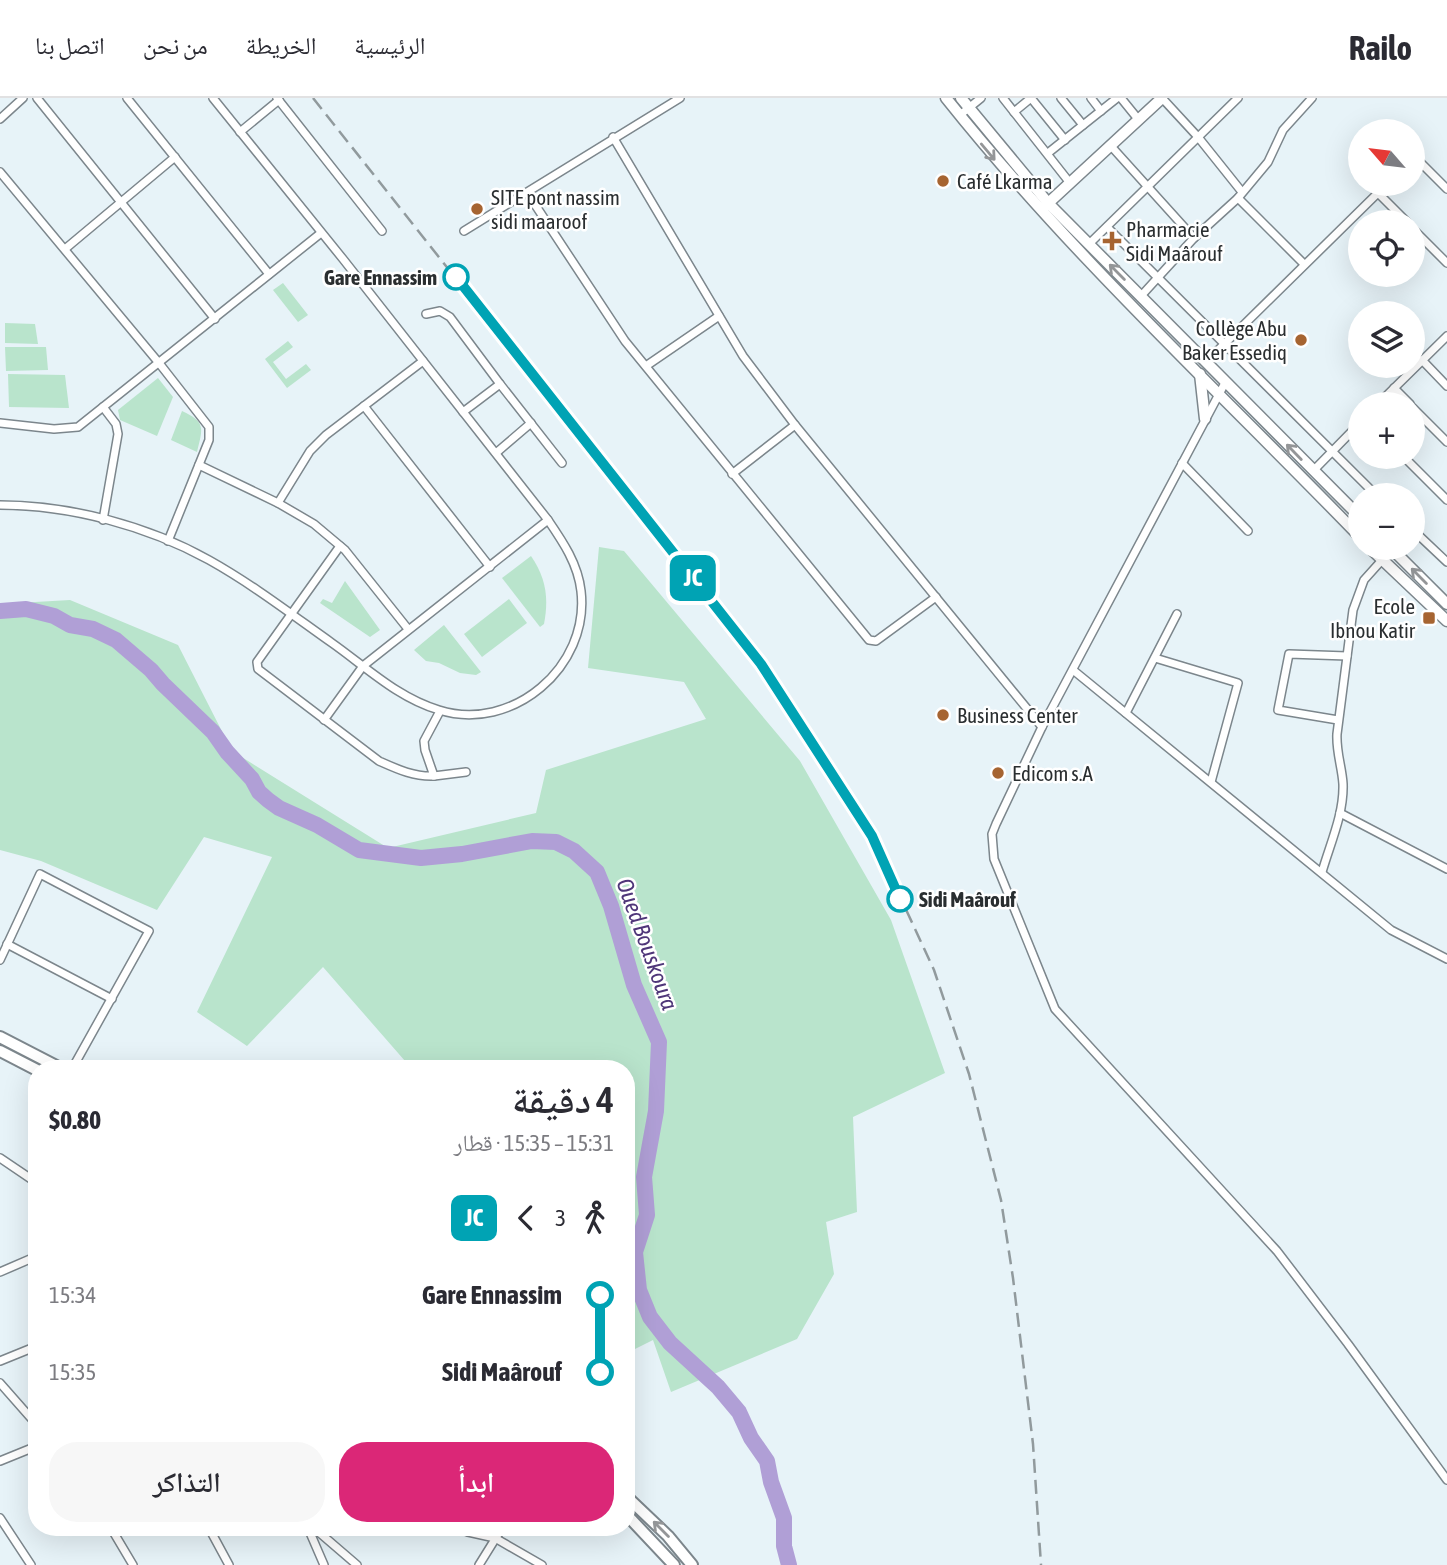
<!DOCTYPE html>
<html lang="ar">
<meta charset="utf-8">
<style>
body{margin:0;font-family:"Asap Condensed","Noto Naskh Arabic",sans-serif;background:#f7f7f7;color:#2b2b33;direction:rtl;height:100vh;display:flex;flex-direction:column;font-size:26px;white-space:nowrap}
*{box-sizing:border-box;margin:0}
p{font-size:23px;color:#7c7c81}
.icon{flex:none;width:38px;height:38px;fill:none;stroke:currentColor;stroke-width:2;stroke-linecap:round;stroke-linejoin:round}
.map{position:relative;flex:1;overflow:hidden;direction:ltr}
.panel{position:absolute;left:28px;top:962px;width:607px;height:476px;display:flex;flex-direction:column;background:#fff;border-radius:28px;box-shadow:0 7px 28px #0002;direction:rtl}
.panel>*{flex:none}
.badge{padding:0 14px;border-radius:10px;font-size:24px;line-height:46px}
.needle{width:46px;rotate:298deg}
.buttons{position:absolute;left:1348px;top:21px;display:grid;gap:14px}
.buttons a{display:grid;place-items:center;width:77px;height:77px;border-radius:50%;background:#fff;box-shadow:0 7px 28px #0002;font-size:35px}
.map>.badge{position:absolute;translate:-50% -50%;box-shadow:0 0 0 4px #fff}
.legs{display:flex;align-items:center;gap:10px;height:77px;padding:0 21px;font-size:23px}
.legs p{margin-inline-start:auto}
.headline{display:flex;align-items:center;justify-content:space-between;height:119px;padding:0 21px}
h1{font-size:38px;font-weight:600;line-height:52px}
.primary-button{display:flex;gap:14px;margin-top:auto;padding:14px 21px}
.primary-button a{flex:1;height:80px;border-radius:28px;background:#db2777;color:#fff;font-size:28px;font-weight:600;line-height:80px;text-align:center}
.primary-button a+a{background:#f7f7f7;color:#2b2b33}
ul{padding:0 21px;list-style:none}
li{display:flex;align-items:center;gap:24px;height:77px;font-size:26px}
li i{display:grid;place-items:center;width:10px;height:100%;margin:0 9px;background:currentColor}
li i::after{content:'';width:18px;height:18px;margin:-9px;border:5px solid;border-radius:50%;background:#fff}
li p{margin-inline-start:auto}
li:first-child i{background:linear-gradient(#0000 50%,currentColor 0)}
li:last-child i{background:linear-gradient(currentColor 50%,#0000 0)}
header{display:flex;align-items:center;gap:42px;box-sizing:border-box;height:98px;padding:0 35px;background:#fff;border-bottom:2px solid #e1e1e2}
header strong{font-size:33px}
nav{display:flex;gap:38px;margin-inline-start:auto;font-size:24px}
.map>svg:first-child{display:block}
.green{fill:#b9e4cc}
.lines{fill:none;stroke-linecap:round;stroke-linejoin:round}
.river{stroke:#b09fd6;stroke-width:16}
.street-casing{stroke:#7c868c;stroke-width:10}
.secondary-casing{stroke:#7c868c;stroke-width:13}
.primary-casing{stroke:#7c868c;stroke-width:14}
.street{stroke:#fff;stroke-width:7}
.secondary{stroke:#fff;stroke-width:10}
.primary{stroke:#fff;stroke-width:10}
.rail{stroke:#919a9d;stroke-width:2.5;stroke-dasharray:14 7;stroke-linecap:butt}
.oneway{stroke:#949698}
.line-1-casing{stroke:#fff;stroke-width:16}
.line-1{stroke:#00a3b4;stroke-width:10}
.poi-dot{fill:#a66431;stroke:#fff;stroke-width:2.5}
.stop-1-dot{fill:#fff;stroke:#00a3b4;stroke-width:3.5}
.labels{text-anchor:middle;dominant-baseline:central;stroke-width:5;stroke-linejoin:round;paint-order:stroke}
.poi-label{font-size:21px;fill:#2a2e30;stroke:#fff;text-anchor:start}
.stop-label{font-size:21px;font-weight:bold;fill:#2a2e30;stroke:#fff;text-anchor:end}
.water-label{font-size:23px;font-style:italic;fill:#4f3679;stroke:#fff}
</style>
<header>
<strong>Railo</strong>
<nav><a>الرئيسية</a><a>الخريطة</a><a>من نحن</a><a>اتصل بنا</a></nav>
</header>
<div class="map">
<svg width="1447" height="1467" viewBox="0 0 1447 1467">
<rect width="100%" height="100%" fill="#e7f3f8"/>
<g class="green">
<polygon points="283,185 308,217 298,224 273,192"/>
<polygon points="5,225 35,226 38,246 5,245"/>
<polygon points="288,243 293,249 273,264 286,281 306,266 311,272 287,290 265,261"/>
<polygon points="5,249 46,249 48,272 6,273"/>
<polygon points="8,276 65,277 69,310 9,309"/>
<polygon points="158,280 173,299 157,338 120,322 118,312"/>
<path d="M182,313c24,11 21,17 15,41l-26,-12z"/>
<polygon points="599,449 624,453 800,663 891,822 945,975 853,1019 857,1114 826,1124 834,1176 797,1241 671,1294 653,1242 627,1255 626,971 412,971 323,869 247,948 197,914 272,759 204,739 157,812 41,763 0,752 0,506 70,502 178,547 232,653 388,750 536,715 546,672 706,621 684,584 588,570"/>
<path d="M531,458c15,22 18,42 13,68l-4,3 -38,-49z"/>
<polygon points="345,483 380,532 370,539 320,505 323,501 332,505"/>
<polygon points="509,501 527,525 482,559 464,536"/>
<polygon points="444,527 481,574 476,577 460,575 439,565 426,563 414,552"/>
</g>
<g class="lines">
<polyline class="river" points="0,513 26,511 54,518 70,527 93,531 116,542 151,572 163,586 213,634 227,654 252,681 259,694 268,702 279,710 317,727 359,752 421,760 462,756 532,743 556,744 574,753 597,774 611,808 634,887 659,944 656,1013 644,1079 647,1117 635,1154 639,1192 650,1219 670,1245 718,1289 739,1314 751,1340 767,1363 771,1384 784,1420 784,1448 789,1467"/>
<g class="street-casing">
<g id="street">
<polyline points="37,0 215,221"/>
<polyline points="127,0 269,176"/>
<polyline points="277,0 382,133"/>
<polyline points="1003,0 1070,85"/>
<polyline points="1031,0 1065,42"/>
<polyline points="1061,0 1083,27"/>
<polyline points="1091,0 1101,13"/>
<polyline points="1121,0 1138,21"/>
<polyline points="1162,0 1198,39 1242,94"/>
<polyline points="1014,14 1031,0"/>
<polyline points="960,17 981,0"/>
<polyline points="0,21 23,0"/>
<polyline points="240,34 279,2"/>
<polyline points="613,39 743,258 795,327 1042,629"/>
<polyline points="1110,47 1194,140"/>
<polyline points="1048,55 1117,0"/>
<polyline points="1412,60 1416,60 1447,91"/>
<polyline points="0,74 159,265 209,329 209,342 168,443"/>
<polyline points="1378,95 1407,124"/>
<polyline points="528,96 625,243 869,542 876,543 936,499"/>
<polyline points="1238,100 1304,166"/>
<polyline points="1107,129 1376,397"/>
<polyline points="1412,130 1447,165"/>
<polyline points="464,133 680,0"/>
<polyline points="1089,146 1238,0"/>
<polyline points="65,151 175,59"/>
<polyline points="1141,198 1194,140 1238,100 1268,64 1283,32 1312,0"/>
<polyline points="426,216 440,213 450,219 500,286"/>
<polyline points="1422,262 1447,288"/>
<polyline points="1206,264 1387,86"/>
<polyline points="646,268 719,218"/>
<polyline points="1226,283 1042,629 996,726 992,736 994,761 1055,911 1277,1153 1348,1246 1447,1382"/>
<polyline points="1394,290 1410,306"/>
<polyline points="1378,306 1447,238"/>
<polyline points="364,308 490,469"/>
<polyline points="1412,309 1447,344"/>
<polyline points="463,314 500,286 562,365"/>
<polyline points="0,325 54,331 78,329 321,135"/>
<polyline points="496,355 531,325"/>
<polyline points="1404,359 1447,402"/>
<polyline points="1182,365 1248,433"/>
<polyline points="199,367 278,405 310,353 326,337 423,263"/>
<polyline points="1313,373 1360,325"/>
<polyline points="732,376 795,327"/>
<polyline points="278,405 314,426 345,452 408,531"/>
<path d="M0,407c70,0 148,21 209,55 43,24 82,54 123,83 34,24 66,55 107,67 73,23 151,-43 142,-119 -3,-27 -18,-49 -33,-71l-205,-261 -130,-161"/>
<polyline points="103,422 118,336 116,326 103,309"/>
<polyline points="1412,431 1447,464"/>
<path d="M340,448l-83,116 1,7 121,92c18,8 35,16 55,15l-9,-26 -1,-9 16,-30"/>
<polyline points="1155,560 1238,585 1211,684"/>
<polyline points="1073,572 1391,832 1447,861"/>
<polyline points="1126,615 1177,516"/>
<polyline points="324,622 363,568 548,422"/>
<polyline points="1338,622 1278,612 1289,556 1347,558"/>
<polyline points="434,678 466,674"/>
<polyline points="1340,715 1447,771"/>
<path d="M1322,774c8,-28 22,-58 21,-88 -1,-17 -7,-32 -6,-50l16,-124 11,-30 18,-20"/>
<polyline points="7,846 112,901"/>
<polyline points="0,862 40,776 149,833 72,971"/>
<polyline points="0,1060 37,1085"/>
<polyline points="0,1174 37,1158"/>
<polyline points="0,1263 37,1248"/>
<polyline points="0,1285 37,1327"/>
<polyline points="0,1363 37,1348"/>
<polyline points="0,1420 31,1467"/>
<polyline points="111,1430 133,1467"/>
<polyline points="209,1430 229,1467"/>
<polyline points="308,1430 324,1467"/>
<polyline points="314,1430 357,1467"/>
<polyline points="458,1430 468,1434 495,1440 542,1467"/>
<polyline points="479,1467 502,1430"/>
</g>
</g>
<g class="secondary-casing">
<g id="secondary">
<path d="M946,0c125,157 274,294 414,439"/>
<polyline points="961,0 1048,105 1360,419"/>
<polyline points="1044,109 1162,0"/>
<polyline points="1200,276 1205,321"/>
<polyline points="1370,450 1447,523"/>
<polyline points="1391,450 1447,506"/>
</g>
</g>
<g class="primary-casing">
<g id="primary">
<polyline points="0,939 62,971"/>
<polyline points="0,953 37,972"/>
<polyline points="626,1398 668,1438 692,1467"/>
<polyline points="626,1416 674,1467"/>
</g>
</g>
<use href="#street" class="street"/>
<use href="#secondary" class="secondary"/>
<use href="#primary" class="primary"/>
<polyline class="rail" points="313,0 761,566 872,738 934,872 969,976 1001,1102 1013,1180 1033,1346 1041,1467"/>
</g>
<defs><path id="oneway-shaft" d="M-6 0H5M1.5-3L5.5 0L1.5 3" fill="none" stroke-width="1.6" stroke-linecap="round" stroke-linejoin="round" transform="scale(1.75)"/></defs>
<g class="oneway">
<use href="#oneway-shaft" transform="translate(988 54) rotate(50)"/>
<use href="#oneway-shaft" transform="translate(1117 174) rotate(-135)"/>
<use href="#oneway-shaft" transform="translate(1294 354) rotate(-134)"/>
<use href="#oneway-shaft" transform="translate(1419 478) rotate(-135)"/>
<use href="#oneway-shaft" transform="translate(661 1431) rotate(-135)"/>
</g>
<g class="lines">
<g class="line-1-casing">
<polyline id="line-1" points="456,179 761,566 872,738 900,801"/>
</g>
<use href="#line-1" class="line-1"/>
</g>
<g class="poi-dot">
<circle cx="943" cy="83" r="7"/>
<circle cx="477" cy="111" r="7"/>
<path d="M1108.5 132.5h7v7h7v7h-7v7h-7v-7h-7v-7h7z"/>
<circle cx="1301" cy="242" r="7"/>
<rect x="1422" y="513" width="14" height="14" rx="3.5"/>
<circle cx="943" cy="617" r="7"/>
<circle cx="998" cy="675" r="7"/>
</g>
<g class="stop-1-dot">
<circle cx="456" cy="179" r="12"/>
<circle cx="900" cy="801" r="12"/>
</g>
<g class="labels">
<g class="poi-label">
<text x="957" y="83">Café Lkarma</text>
<text x="491" y="99">SITE pont nassim<tspan x="491" dy="24">sidi maaroof</tspan></text>
<text x="1126" y="131">Pharmacie<tspan x="1126" dy="24">Sidi Maârouf</tspan></text>
<text x="1287" y="230" text-anchor="end">Collège Abu<tspan x="1287" dy="24">Baker Essediq</tspan></text>
<text x="1415" y="508" text-anchor="end">Ecole<tspan x="1415" dy="24">Ibnou Katir</tspan></text>
<text x="957" y="617">Business Center</text>
<text x="1012" y="675">Edicom s.A</text>
</g>
<g class="stop-label">
<text x="437" y="179">Gare Ennassim</text>
<text x="919" y="801" text-anchor="start">Sidi Maârouf</text>
</g>
<g class="water-label">
<text transform="translate(647 846) rotate(70)">Oued Bouskoura</text>
</g>
</g>
</svg>
<div class="buttons">
<a><svg class="needle" viewBox="-14 -14 28 28"><path d="M0-13l5 13h-10z" fill="#e53935"/><path d="M0 13l5-13h-10z" fill="#7c7c81"/></svg></a>
<a><svg class="icon" aria-label="locate" viewBox="0 0 24 24"><circle cx="12" cy="12" r="6"/><path d="M12 2v4M12 18v4M2 12h4M18 12h4"/></svg></a>
<a><svg class="icon" aria-label="layers" viewBox="0 0 24 24"><path d="M12 4l9 5-9 5-9-5zM3 14l9 5 9-5"/></svg></a>
<a>+</a>
<a>−</a>
</div>
<b class="badge" style="left:693px;top:480px;background:#00a3b4;color:#fff">JC</b>
<section class="panel">
<div class="headline"><div><h1>4 دقيقة</h1><p>15:31 – 15:35 · قطار</p></div><b>$0.80</b></div>
<div class="legs"><svg class="icon" aria-label="walk" viewBox="0 0 24 24"><circle cx="13" cy="4" r="2"/><path d="M13 8l-2 6 4 7M11 14l-3 7M7 12l3-4h3l4 4"/></svg>3<svg class="icon" aria-label="back" viewBox="0 0 24 24"><path d="M15 5l-7 7 7 7"/></svg><b class="badge" style="background:#00a3b4;color:#fff">JC</b></div>
<ul>
<li><i style="color:#00a3b4"></i><b>Gare Ennassim</b><p>15:34</p></li>
<li><i style="color:#00a3b4"></i><b>Sidi Maârouf</b><p>15:35</p></li>
</ul>
<div class="primary-button"><a>ابدأ</a><a>التذاكر</a></div>
</section>
</div>
